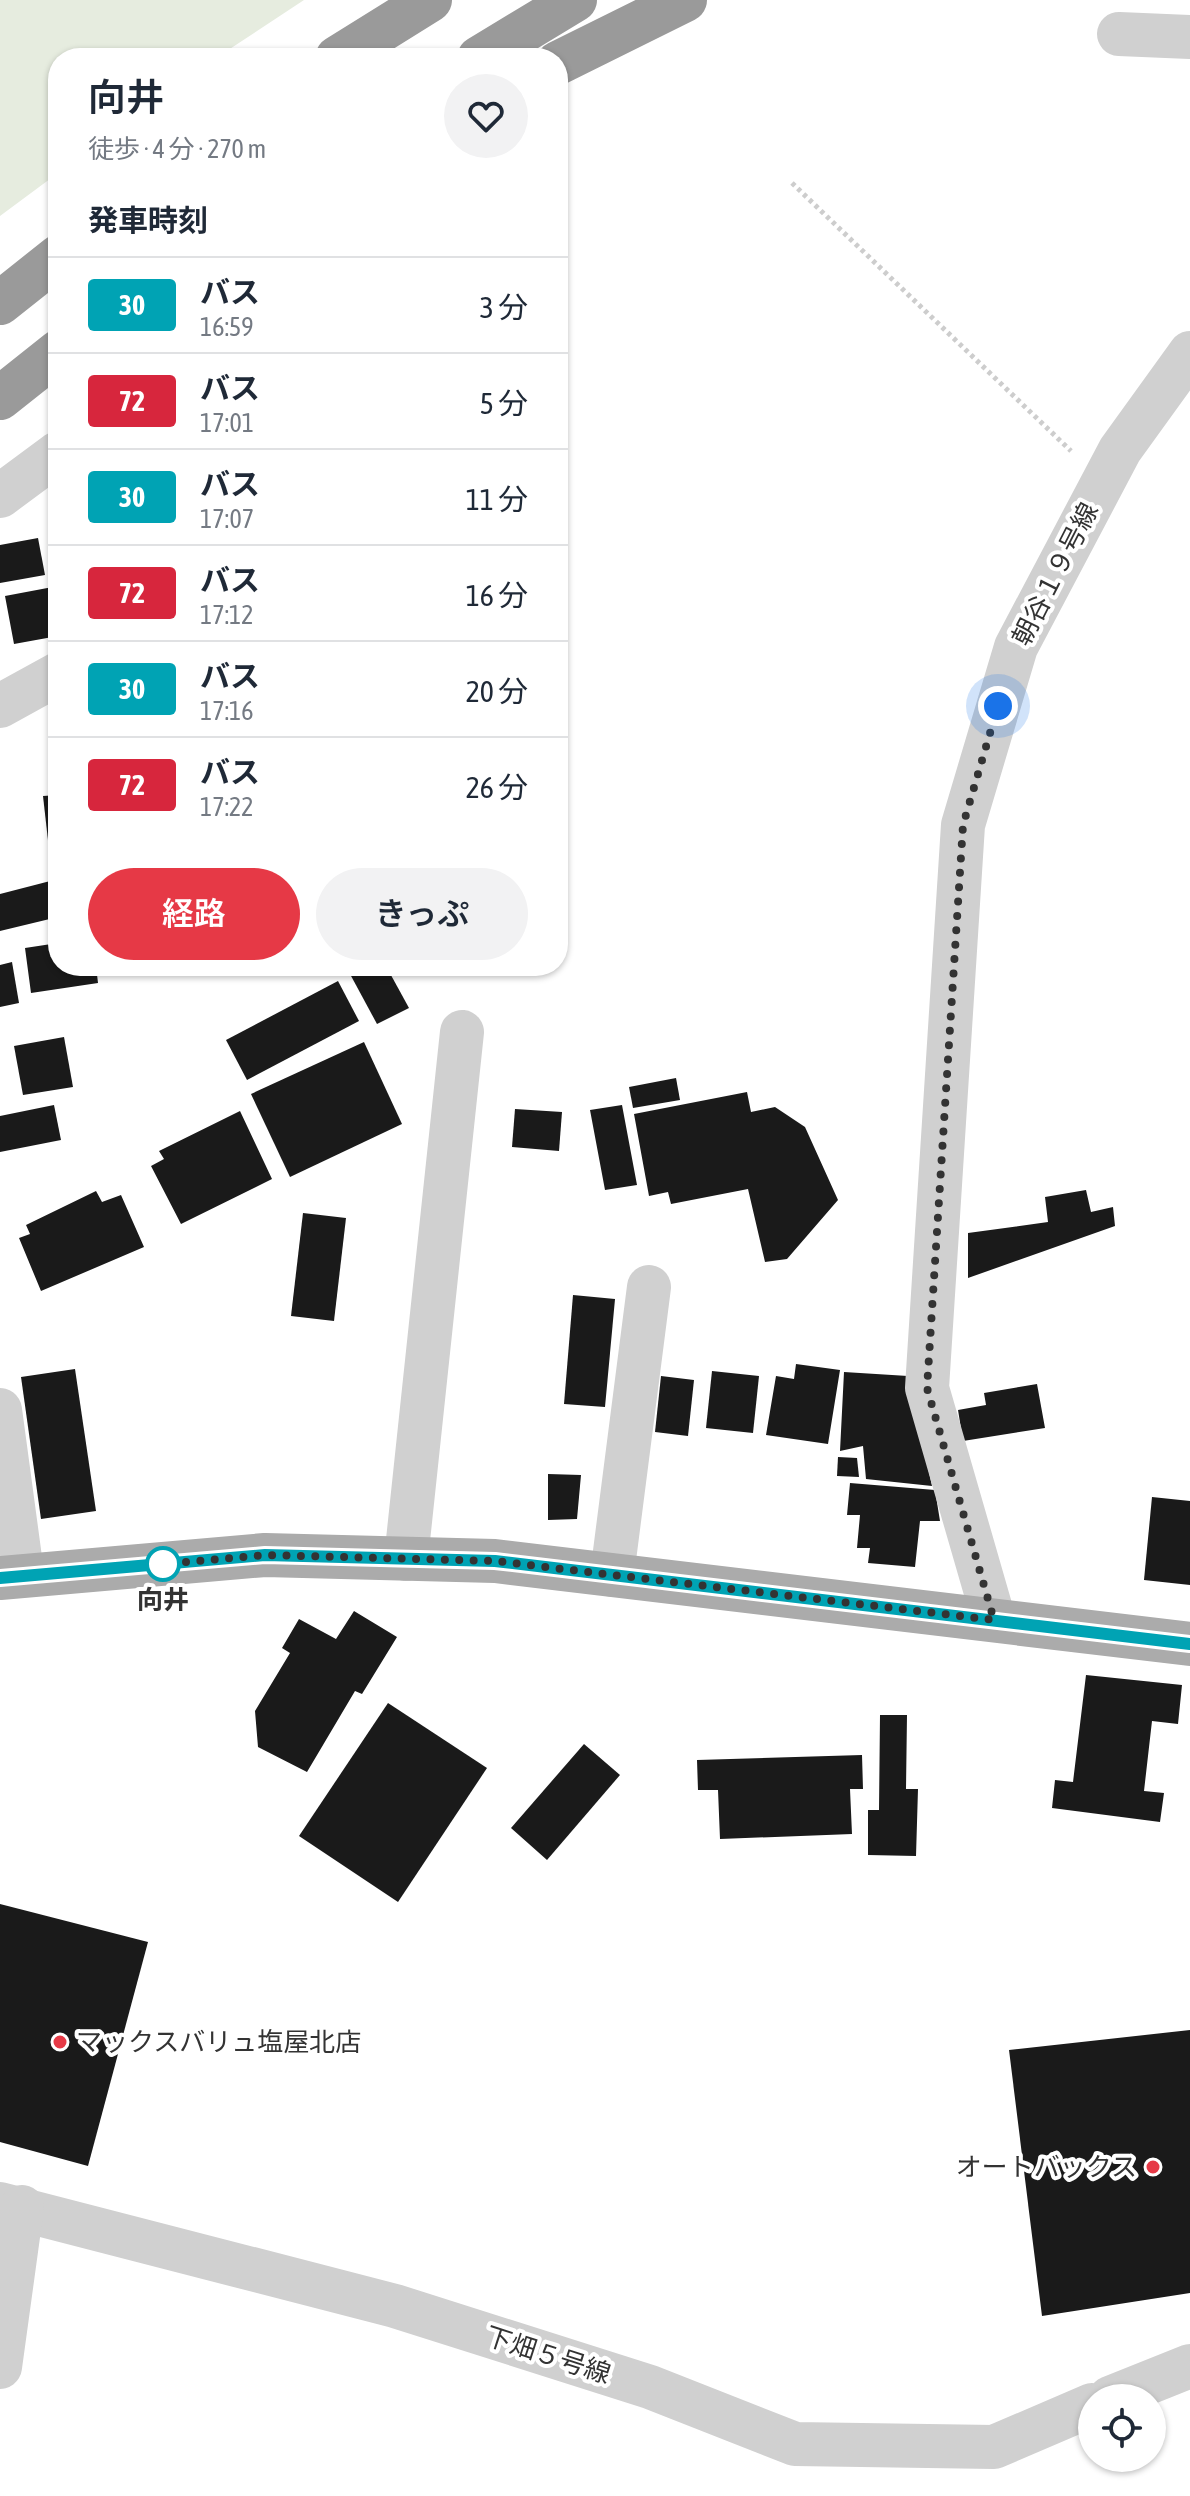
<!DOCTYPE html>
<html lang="ja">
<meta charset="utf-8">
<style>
body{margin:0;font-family:"Asap Condensed","Noto Sans JP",sans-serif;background:#f2f2f3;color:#1f2937;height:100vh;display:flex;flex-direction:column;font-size:30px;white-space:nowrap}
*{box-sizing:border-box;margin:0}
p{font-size:26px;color:#747a83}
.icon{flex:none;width:44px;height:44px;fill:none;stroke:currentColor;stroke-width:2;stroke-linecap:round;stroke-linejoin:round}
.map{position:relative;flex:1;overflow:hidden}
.sheet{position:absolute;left:48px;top:48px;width:520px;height:928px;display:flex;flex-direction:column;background:#fff;border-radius:32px;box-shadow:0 2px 6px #0004}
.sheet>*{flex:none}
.badge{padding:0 16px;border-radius:6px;font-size:28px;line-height:52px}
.fabs{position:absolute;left:1078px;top:2384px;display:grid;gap:16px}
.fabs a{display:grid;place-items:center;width:88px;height:88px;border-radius:50%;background:#fff;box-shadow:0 2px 6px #0004;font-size:40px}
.you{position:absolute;width:40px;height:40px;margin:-20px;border:6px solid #fff;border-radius:50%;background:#1a73e8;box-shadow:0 0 0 12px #1a73e833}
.map>.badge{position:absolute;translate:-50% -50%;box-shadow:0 0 0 4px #fff}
h2{padding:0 40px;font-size:30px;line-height:72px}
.round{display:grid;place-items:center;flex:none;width:84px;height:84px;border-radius:42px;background:#f2f2f3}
.head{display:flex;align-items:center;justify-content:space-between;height:136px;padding:0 40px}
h1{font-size:38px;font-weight:600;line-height:60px}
.primary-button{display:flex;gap:16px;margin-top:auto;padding:16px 40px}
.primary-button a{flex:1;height:92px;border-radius:48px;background:#e63946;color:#fff;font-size:32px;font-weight:600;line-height:92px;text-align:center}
.primary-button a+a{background:#f2f2f3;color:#1f2937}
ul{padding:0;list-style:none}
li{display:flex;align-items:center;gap:24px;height:96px;padding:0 40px;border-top:2px solid #e0e1e3}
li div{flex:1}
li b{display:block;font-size:30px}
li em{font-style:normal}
li .badge{min-width:88px;font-weight:700;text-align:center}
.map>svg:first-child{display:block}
.green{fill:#e6ecdf}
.building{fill:#1a1a1a}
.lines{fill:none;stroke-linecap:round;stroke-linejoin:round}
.path{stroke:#cdcdcd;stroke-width:5;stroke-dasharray:4 4;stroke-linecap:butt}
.street{stroke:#d0d0d0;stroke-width:44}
.primary{stroke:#ababab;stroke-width:44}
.highway{stroke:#9a9a9a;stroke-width:44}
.line-casing{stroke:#fff;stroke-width:18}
.line{stroke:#00a3b4;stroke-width:12}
.walk{stroke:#333;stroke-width:8;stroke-dasharray:0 14.4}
.stop-dot{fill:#fff;stroke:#00a3b4;stroke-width:4}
.poi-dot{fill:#e63946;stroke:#fff;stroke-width:3}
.labels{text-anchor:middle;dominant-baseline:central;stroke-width:8;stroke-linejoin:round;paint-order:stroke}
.street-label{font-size:26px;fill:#333;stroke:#fff}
.stop-label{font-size:26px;font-weight:bold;fill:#333;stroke:#fff}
.poi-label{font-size:26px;fill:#333;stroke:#fff;text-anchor:start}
</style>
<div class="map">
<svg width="1190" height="2496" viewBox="0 0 1190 2496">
<rect width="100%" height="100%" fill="#fff"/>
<polygon class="green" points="0,0 304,0 216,58 58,58 58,173 0,216"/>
<g class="building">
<polygon points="38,538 45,575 0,583 0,545"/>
<polygon points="58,586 58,636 14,644 5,596"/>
<polygon points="58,795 58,858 50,858 43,796"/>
<polygon points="58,879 58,917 0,931 0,894"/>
<polygon points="58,943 58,966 96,966 98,983 31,993 25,948"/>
<polygon points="12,962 19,1003 0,1007 0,965"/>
<polygon points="365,966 386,966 409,1008 377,1024 350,974"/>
<polygon points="338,981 359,1021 247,1080 226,1040"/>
<polygon points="64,1037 73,1087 23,1095 14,1046"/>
<polygon points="364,1042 402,1124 290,1177 251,1094"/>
<polygon points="676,1078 680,1100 633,1108 629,1087"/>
<polygon points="747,1092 751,1112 775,1107 805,1127 838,1200 787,1259 765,1262 748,1189 671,1204 668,1192 649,1196 634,1114"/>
<polygon points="54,1105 61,1140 0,1152 0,1116"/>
<polygon points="622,1105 637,1185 605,1190 590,1110"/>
<polygon points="515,1109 562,1112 559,1151 512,1147"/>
<polygon points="240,1111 272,1179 181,1224 151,1166 164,1159 159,1151"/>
<polygon points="1086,1190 1091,1212 1113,1207 1115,1226 968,1278 968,1233 1048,1222 1045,1197"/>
<polygon points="96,1191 102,1202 121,1195 144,1247 41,1291 19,1238 30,1234 26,1225"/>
<polygon points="303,1213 346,1218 334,1321 291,1316"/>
<polygon points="573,1295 615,1299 605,1407 564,1404"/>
<polygon points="796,1364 840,1370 828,1444 766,1435 776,1376 794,1379"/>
<polygon points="75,1369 96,1511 41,1519 21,1377"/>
<polygon points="712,1371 759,1376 753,1433 706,1428"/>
<polygon points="844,1372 908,1376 932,1486 866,1479 863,1446 840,1451"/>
<polygon points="661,1376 694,1380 688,1436 655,1432"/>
<polygon points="1037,1384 1045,1428 963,1441 958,1410 986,1405 984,1393"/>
<polygon points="838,1457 857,1458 859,1477 837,1476"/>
<polygon points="548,1474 581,1475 577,1519 548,1520"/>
<polygon points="850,1483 935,1490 940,1521 920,1521 915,1567 868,1563 870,1548 857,1548 860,1515 847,1515"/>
<polygon points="1152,1497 1190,1501 1190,1585 1144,1580"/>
<polygon points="354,1611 397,1637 362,1694 355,1691 307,1772 258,1747 255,1711 290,1653 282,1648 299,1619 336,1639"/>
<polygon points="1086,1675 1182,1685 1178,1724 1152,1721 1144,1791 1164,1793 1160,1822 1052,1808 1055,1780 1073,1782"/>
<polygon points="388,1703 487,1768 398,1902 299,1836"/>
<polygon points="880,1715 907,1715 906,1789 918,1789 916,1856 868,1855 868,1810 879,1810"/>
<polygon points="584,1744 620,1775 547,1860 511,1828"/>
<polygon points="862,1755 863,1789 850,1789 852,1834 720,1839 718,1790 698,1790 697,1760"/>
<polygon points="0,1904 148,1942 88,2166 0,2142"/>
<polygon points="1190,2030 1190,2293 1042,2316 1009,2050"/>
</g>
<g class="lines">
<polyline class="path" points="792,183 1071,451"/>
<g class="street">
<polyline points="1119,34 1190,37"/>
<polyline points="0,496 58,453"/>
<polyline points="0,706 58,674"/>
<polyline points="0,1410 22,1573"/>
<polyline points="406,1559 462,1032"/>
<polyline points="612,1575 649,1287"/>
<polyline points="994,1620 927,1388 963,825 1016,647 1120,450 1190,353"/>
<polyline points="0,2204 395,2306 650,2387 795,2444 994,2447 1092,2405"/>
<polyline points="0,2367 22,2207"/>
<polyline points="1110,2398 1190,2366"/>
</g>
<polyline class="primary" points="0,1578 265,1555 495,1561 1190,1644"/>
<g class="highway">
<polyline points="337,58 430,0"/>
<polyline points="479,58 575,0"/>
<polyline points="558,63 685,0"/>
<polyline points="0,303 58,257"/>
<polyline points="0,398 58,352"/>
</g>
</g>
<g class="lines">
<g class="line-casing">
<polyline id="line" points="0,1578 265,1555 495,1561 1190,1644"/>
</g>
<use href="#line" class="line"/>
<polyline class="walk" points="163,1564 153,1565 265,1555 495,1561 994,1620 927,1388 963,825 998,706"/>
</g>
<circle class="stop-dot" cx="163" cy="1564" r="16"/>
<g class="poi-dot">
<circle cx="60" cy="2042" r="8"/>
<circle cx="1153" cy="2167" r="8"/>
</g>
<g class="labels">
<g class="street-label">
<text transform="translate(1055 574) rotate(-63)">朝谷１９号線</text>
<text transform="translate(548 2355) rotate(18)">下畑５号線</text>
</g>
<g class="stop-label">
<text x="163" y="1600">向井</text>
</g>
<g class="poi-label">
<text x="76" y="2042">マックスバリュ塩屋北店</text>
<text x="1137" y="2167" text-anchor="end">オートバックス</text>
</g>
</g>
</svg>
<div class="fabs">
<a><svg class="icon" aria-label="locate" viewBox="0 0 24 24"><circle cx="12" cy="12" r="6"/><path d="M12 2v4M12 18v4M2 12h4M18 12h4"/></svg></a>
</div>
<div class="you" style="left:998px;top:706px"></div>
<section class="sheet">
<div class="head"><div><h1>向井</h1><p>徒歩 · 4 分 · 270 m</p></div><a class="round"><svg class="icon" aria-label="heart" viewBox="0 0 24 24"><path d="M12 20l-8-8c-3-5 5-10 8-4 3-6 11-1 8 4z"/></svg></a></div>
<h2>発車時刻</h2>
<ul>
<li><span class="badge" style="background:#00a3b4;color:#fff">30</span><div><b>バス</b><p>16:59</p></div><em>3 分</em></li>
<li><span class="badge" style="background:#d7263d;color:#fff">72</span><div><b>バス</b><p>17:01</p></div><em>5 分</em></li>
<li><span class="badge" style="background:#00a3b4;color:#fff">30</span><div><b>バス</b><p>17:07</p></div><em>11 分</em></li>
<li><span class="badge" style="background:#d7263d;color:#fff">72</span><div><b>バス</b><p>17:12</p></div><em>16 分</em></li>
<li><span class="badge" style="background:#00a3b4;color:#fff">30</span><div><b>バス</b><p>17:16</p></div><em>20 分</em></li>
<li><span class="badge" style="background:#d7263d;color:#fff">72</span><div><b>バス</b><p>17:22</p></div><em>26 分</em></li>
</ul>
<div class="primary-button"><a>経路</a><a>きっぷ</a></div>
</section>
</div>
